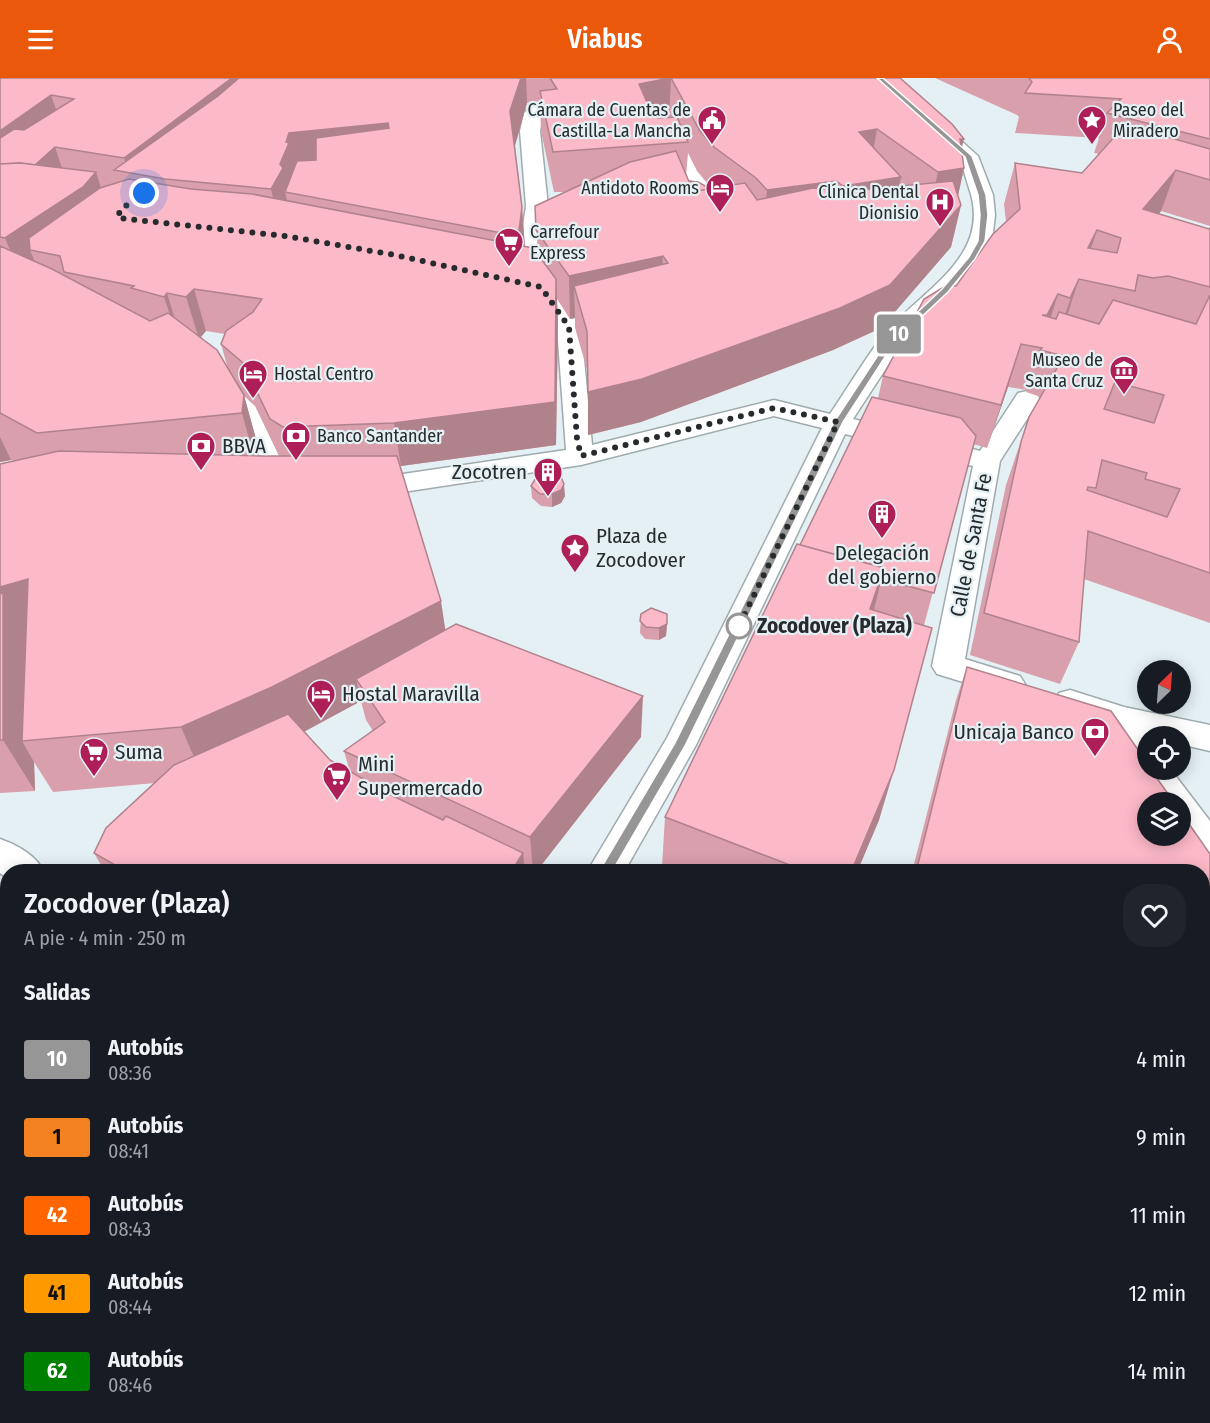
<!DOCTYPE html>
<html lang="es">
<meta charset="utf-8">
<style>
body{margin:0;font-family:"Fira Sans Condensed",sans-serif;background:#20242c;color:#f1f3f6;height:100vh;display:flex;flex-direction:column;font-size:22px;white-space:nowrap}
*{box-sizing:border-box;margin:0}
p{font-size:20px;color:#9ea1a6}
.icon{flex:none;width:33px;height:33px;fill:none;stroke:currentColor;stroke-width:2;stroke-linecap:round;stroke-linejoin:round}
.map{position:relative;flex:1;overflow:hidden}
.side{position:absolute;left:0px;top:786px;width:1210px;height:560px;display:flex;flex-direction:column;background:#171b24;border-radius:24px 24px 0 0;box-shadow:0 3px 15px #0003}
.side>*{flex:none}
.badge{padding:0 12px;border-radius:4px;font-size:21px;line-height:39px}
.needle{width:39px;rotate:25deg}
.buttons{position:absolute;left:1137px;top:582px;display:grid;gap:12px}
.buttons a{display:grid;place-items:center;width:54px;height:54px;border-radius:50%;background:#171b24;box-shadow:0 3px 15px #0003;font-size:30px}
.you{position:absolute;width:30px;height:30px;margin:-15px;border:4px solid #fff;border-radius:50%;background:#1a73e8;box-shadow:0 0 0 9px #1a73e833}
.map>.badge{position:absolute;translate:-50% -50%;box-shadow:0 0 0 3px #fff}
h2{padding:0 24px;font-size:22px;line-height:54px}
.round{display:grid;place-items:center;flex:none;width:63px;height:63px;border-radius:24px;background:#20242c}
.summary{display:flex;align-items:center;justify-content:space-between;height:102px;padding:0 24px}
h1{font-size:28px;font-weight:600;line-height:45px}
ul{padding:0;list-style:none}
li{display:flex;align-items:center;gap:18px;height:78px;padding:0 24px}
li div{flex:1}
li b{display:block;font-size:22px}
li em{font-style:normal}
li .badge{min-width:66px;font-weight:700;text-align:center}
header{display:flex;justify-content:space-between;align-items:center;height:78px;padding:0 24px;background:#ea580c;color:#fff;font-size:27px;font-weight:600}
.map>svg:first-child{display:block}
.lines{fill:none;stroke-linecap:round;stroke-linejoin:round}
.minor-casing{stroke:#9fabae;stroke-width:3}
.minor{fill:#fff;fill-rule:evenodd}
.wall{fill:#d99fac;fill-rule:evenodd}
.shaded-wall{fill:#b0828c}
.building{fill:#fcb9c8;stroke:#b0828c;stroke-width:1.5;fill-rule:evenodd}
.line{fill:#969696;stroke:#fff;stroke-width:1.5}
.walk{stroke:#272b2d;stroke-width:6;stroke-dasharray:0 10.8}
.stop-dot{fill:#fff;stroke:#969696;stroke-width:3}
.labels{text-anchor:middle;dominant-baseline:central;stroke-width:4.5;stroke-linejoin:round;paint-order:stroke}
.far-poi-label{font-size:18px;fill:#272b2d;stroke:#e4f0f4;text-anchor:end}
.poi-label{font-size:21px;fill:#272b2d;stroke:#e4f0f4;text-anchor:start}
.street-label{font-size:21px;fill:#272b2d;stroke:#e4f0f4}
.stop-label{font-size:21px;font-weight:bold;fill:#272b2d;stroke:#e4f0f4;text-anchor:start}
</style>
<header><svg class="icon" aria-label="menu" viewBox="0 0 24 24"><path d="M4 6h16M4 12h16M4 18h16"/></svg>Viabus<svg class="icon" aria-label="person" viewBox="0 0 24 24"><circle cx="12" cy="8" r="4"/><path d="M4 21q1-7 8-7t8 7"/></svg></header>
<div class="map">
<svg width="1210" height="1345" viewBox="0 0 1210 1345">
<rect width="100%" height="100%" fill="#e4f0f4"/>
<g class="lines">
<g class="minor-casing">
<g id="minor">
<path d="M871,0h20l87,78 15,39 2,20 -3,26 -12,21 -27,33 -53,52 -47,72 127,32 38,-58 9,-2 9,2 4,6 -40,62 -35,198 55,17 5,8 -5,8 -11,4 -72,-22 -5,-8 41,-200 -128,-32 -149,311 -72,127h-37l80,-134 155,-310 -48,-12 -193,49 -178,27h-41l-10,-3 -4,-6 4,-6 10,-3h41l163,-24 -9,-123 -24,-35 -17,-4 -4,-5 4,-5 9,-2 -7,-17 8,-53 -6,-75 4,-18 10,-10 29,-6 10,6 -3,4 -23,5 -4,3 -3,16 8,75 -8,53 12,28 29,40 11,118 182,-45 56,14c17,-25 33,-52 51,-76 36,-46 113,-79 88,-150 -3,-9 -6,-23 -11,-30 -23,-30 -66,-49 -87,-80z"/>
<polygon points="668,38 678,44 709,105 741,128 744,133 741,138 725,138 693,112 658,44"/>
<path d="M214,292c46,12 63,76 80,114l-4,6 -10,3 -10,-3 -4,-6 -30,-74 -35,-32 4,-5z"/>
<path d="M1070,612l54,17 86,18v26l-30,-7v-8h-32v34h23l39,51v42c-30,-11 -30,-33 -30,-61h-23l-30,-42 -15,-32 -53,-17 -5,-9 5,-9z"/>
<path d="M0,761c17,6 36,16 44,33h-36v7l-8,-6z"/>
<polygon points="1203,982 1210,984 1210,1022 1203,1020"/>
<polygon points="279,1338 327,1338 324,1345 276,1345"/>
</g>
</g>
<use href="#minor" class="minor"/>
</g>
<g class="wall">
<path d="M0,0h900l62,72 2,18 -6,28 3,9 -10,42 -70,81 -48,22 -192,72 -53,13v-62l-13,-45v-10l-5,1 -13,-20 1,22 -2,124 -156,21 45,164 196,107 -105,135h-431l-11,-19 61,-70 -102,9 -19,-30 1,29 -35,2v-329l13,-3 -2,-1 -11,2zM540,24l1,29 13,61h12l-31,14 3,48 -13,-7 -3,-40 -7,-61 12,-43zM688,75l9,18 14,17 -22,-7 -3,-5zM206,253l19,3 -4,10 7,25 -27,-32zM244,318l11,10 24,50h-20v-6zM361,623l5,19 7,11 -29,20 6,21 -20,-12 -26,-29z"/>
<polygon points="935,0 1210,0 1210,148 1161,133 1159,136 1209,151 1210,150 1210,545 1084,501 1079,564 1060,606 970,577 1006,407 1029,339 1041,319 1026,314 1027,312 1008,309 987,370 973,366 924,547 879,742 857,794 676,794 662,788 665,739 800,467 878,320 883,298 956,208 1006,144 1004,126 1015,85 1082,95 1099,76 1094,75 1099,60 1015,55 1019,39 1017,37"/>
<polygon points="531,408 565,418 561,425 552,429 541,428 532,420"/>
<polygon points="641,536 667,546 666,558 659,562 645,561 640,555"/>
<polygon points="967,589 1210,776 1210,975 1203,972 1203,794 912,794 956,622"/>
<polygon points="0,834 8,844 8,1207 0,1202"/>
</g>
<g class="shaded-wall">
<polygon points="232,0 277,0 129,95 124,80"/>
<polygon points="521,0 526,0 527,25 513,74 510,33"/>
<polygon points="671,0 669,40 638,46 639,6"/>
<polygon points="51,17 62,49 0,88 0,53"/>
<polygon points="388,45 393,86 285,114 290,135 280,153 271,111 280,86 286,64 289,55"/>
<polygon points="877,51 870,91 859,54"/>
<polygon points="960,61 964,61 957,91 964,90 955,131 929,135 938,94"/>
<polygon points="55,69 66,102 34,88"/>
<polygon points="1176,92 1161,133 1128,173 1143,131"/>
<polygon points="96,94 109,135 30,172 38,191 22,202 5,160"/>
<polygon points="901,99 893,140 836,149 843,108"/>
<polygon points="836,103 829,144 763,154 767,112"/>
<polygon points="961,127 951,169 881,250 833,272 641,344 588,357 588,314"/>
<polygon points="522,129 525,171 510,198 507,156"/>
<polygon points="1097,152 1083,194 1078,204 1065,244 1056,263 1088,170"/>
<polygon points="663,178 661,220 574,208 575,240 570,241 569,198"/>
<polygon points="556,201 558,243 556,367 401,388 394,345"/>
<polygon points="194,211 206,253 199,261 186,219"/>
<polygon points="167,215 180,258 178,261 164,219"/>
<polygon points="1058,216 1045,258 1036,269 1047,237"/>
<polygon points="1021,266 1008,309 987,370 1001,327"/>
<polygon points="244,317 259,372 257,390 242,335"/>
<polygon points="0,359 11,382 0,384"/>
<polygon points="564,406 565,418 561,425 552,429 552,416"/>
<polygon points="884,490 871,544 870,531"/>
<polygon points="28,501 22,663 34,684 35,713 3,662 0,570 0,509"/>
<polygon points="441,523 449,576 356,601 361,623 289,662 203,700 181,649"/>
<polygon points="667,546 666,558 659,562 659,550"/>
<polygon points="643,618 641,659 536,794 533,794 530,759"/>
<polygon points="894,692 879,742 857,794 851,794"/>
<polygon points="523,775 525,794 511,794"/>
<polygon points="0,834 8,844 8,880 0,890"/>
<polygon points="222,1338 255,1338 250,1345 217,1345"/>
</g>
<g class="building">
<polygon points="0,0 232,0 124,80 55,69 35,87 20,85 0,86 0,60 14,51 24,52 74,21 51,17 0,53"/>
<polygon points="239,0 521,0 510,33 522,129 519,152 507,156 285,114 297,83 316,82 316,60 389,50 388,45 289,55 286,64 289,65 280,86 283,90 271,111 165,101 114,92 218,18"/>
<polygon points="550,0 670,0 639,6 650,31 654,31 658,40 677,39 688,64 553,74 540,13 557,11"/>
<polygon points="671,0 900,0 952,46 964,61 960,61 964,90 938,94 877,51 859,54 901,99 843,108 836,103 767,112 756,100 714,69 700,53"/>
<polygon points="1029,0 1210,0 1210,61 1107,35 1121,21 1025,15 1032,4"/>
<path d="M1125,47l85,24v31l-34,-10 -33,39 66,20 1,-1v59l-42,-11 -15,2 -15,-3 -3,16 -56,-12 -9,19 -12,-4 -11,21h-5l14,4 3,-7 40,12 14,-24 83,24 14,-29v278l-122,-42 -9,111 -95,-29 37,-171 8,-25 35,-61 -24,-6 2,-2 -21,-4 -20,61 -118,-29 41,-77 23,-14 9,1 37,-52 27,-25 -5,-46 67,10zM1097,152l24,8 -4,15 -29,-5zM1115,304l49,13 -10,28 -50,-14zM1102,382l45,13 -2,6 35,10 -13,28 -80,-27 1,-3 8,1z"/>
<polygon points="676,73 693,113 745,105 757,122 813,110 849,113 953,103 961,127 890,207 840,230 642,301 588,314 587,253 574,208 668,185 663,178 569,198 536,152 535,128 630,84"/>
<polygon points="20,85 96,94 83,109 5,160 0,159 0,86"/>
<polygon points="129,101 191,111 252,116 533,170 556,201 555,324 394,345 283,349 270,341 243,285 221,266 226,253 253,234 262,221 194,211 186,219 167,215 164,219 131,210 134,208 64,194 60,178 30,172 29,160 100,110"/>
<polygon points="689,103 698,104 711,111 693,113"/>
<polygon points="0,168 52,191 150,243 168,235 217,272 244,317 242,335 37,355 0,335"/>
<polygon points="872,319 961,340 976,358 934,515 881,501 884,490 800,467"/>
<polygon points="59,373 263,378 397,378 441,523 272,609 181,649 22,663 28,501 0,509 0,386"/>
<polygon points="547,395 561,399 564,406 561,412 552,416 540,416 531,408 537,398"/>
<polygon points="797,466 884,490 870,531 932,550 894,692 851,794 808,794 665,739"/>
<polygon points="3,515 3,662 0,662 0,516"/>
<polygon points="651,530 667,536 667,546 659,550 646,549 640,543 641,536"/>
<polygon points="456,546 643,618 530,759 344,673 385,644 356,601"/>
<polygon points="967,589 1111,633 1148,686 1148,692 1151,692 1174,724 1148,724 1148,758 1180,758 1180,733 1210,776 1210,939 1203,936 1203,794 916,794"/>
<polygon points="288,636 330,682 393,718 443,742 446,738 523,775 511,794 127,794 94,775 106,750 174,687"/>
<polygon points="8,857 8,1205 0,1200 0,866"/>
<polygon points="1203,1085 1210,1088 1210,1345 413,1345 417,1338 1203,1338"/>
<polygon points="8,1290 8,1338 222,1338 217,1345 0,1345 0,1301"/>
</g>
<polygon class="line" points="877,0 883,0 972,78 986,117 988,137 985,163 975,181 948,214 894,265 843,344 685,668 610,797 601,797 601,790 675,665 834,344 888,262 942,211 969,179 978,163 980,137 978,117 965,79"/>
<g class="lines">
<polyline class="walk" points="144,115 120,132 118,140 285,158 395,177 541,209 569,249 577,361 581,378 774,330 838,344 739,548"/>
</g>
<defs>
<g id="civic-pin" transform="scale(1.5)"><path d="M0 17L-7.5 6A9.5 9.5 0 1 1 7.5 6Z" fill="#ae1f57" stroke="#e4f0f4"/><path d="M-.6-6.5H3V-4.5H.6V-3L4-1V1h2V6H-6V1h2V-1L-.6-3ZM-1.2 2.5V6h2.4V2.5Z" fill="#fff"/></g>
<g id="sight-pin" transform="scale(1.5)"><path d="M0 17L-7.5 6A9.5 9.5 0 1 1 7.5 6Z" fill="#ae1f57" stroke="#e4f0f4"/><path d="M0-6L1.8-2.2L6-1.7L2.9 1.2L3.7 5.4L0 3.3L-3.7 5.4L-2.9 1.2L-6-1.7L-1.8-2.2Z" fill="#fff"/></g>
<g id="hotel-pin" transform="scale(1.5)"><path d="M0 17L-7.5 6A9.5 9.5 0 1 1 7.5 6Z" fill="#ae1f57" stroke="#e4f0f4"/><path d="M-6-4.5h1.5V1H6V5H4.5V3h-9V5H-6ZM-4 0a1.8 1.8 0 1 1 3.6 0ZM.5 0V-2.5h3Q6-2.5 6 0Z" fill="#fff"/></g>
<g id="hospital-pin" transform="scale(1.5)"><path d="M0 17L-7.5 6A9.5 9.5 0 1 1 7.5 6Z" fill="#ae1f57" stroke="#e4f0f4"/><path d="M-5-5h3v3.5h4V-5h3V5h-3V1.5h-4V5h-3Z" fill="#fff"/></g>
<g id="supermarket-pin" transform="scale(1.5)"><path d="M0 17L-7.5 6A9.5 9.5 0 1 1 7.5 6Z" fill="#ae1f57" stroke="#e4f0f4"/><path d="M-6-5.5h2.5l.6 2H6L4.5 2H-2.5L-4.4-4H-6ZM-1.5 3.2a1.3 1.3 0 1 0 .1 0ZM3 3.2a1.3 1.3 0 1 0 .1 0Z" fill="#fff"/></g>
<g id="museum-pin" transform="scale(1.5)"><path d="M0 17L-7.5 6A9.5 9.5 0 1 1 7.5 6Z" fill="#ae1f57" stroke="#e4f0f4"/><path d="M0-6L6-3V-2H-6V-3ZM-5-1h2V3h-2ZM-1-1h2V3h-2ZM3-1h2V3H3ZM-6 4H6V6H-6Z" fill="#fff"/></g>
<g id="bank-pin" transform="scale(1.5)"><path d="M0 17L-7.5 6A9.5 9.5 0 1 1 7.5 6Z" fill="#ae1f57" stroke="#e4f0f4"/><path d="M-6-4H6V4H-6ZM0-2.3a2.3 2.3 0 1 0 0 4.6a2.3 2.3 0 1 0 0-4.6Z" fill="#fff"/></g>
<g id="building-pin" transform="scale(1.5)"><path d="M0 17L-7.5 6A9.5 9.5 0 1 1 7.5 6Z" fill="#ae1f57" stroke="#e4f0f4"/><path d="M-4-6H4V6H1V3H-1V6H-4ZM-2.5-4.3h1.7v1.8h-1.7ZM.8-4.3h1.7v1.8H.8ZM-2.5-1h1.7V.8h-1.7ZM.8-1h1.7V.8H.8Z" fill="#fff"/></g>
</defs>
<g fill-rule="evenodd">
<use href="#civic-pin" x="712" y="42"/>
<use href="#sight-pin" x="1092" y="42"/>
<use href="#hotel-pin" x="720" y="110"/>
<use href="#hospital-pin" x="940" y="124"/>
<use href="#supermarket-pin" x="509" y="164"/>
<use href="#museum-pin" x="1124" y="292"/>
<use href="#hotel-pin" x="253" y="296"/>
<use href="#bank-pin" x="296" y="358"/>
<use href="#bank-pin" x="201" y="368"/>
<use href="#building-pin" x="548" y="394"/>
<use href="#building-pin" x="882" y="436"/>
<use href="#sight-pin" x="575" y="470"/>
<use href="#hotel-pin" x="321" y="616"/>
<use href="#bank-pin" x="1095" y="654"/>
<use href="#supermarket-pin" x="94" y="674"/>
<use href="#supermarket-pin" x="337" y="698"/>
</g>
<circle class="stop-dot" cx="739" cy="548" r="12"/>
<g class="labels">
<g class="far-poi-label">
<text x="691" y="32">Cámara de Cuentas de<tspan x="691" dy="21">Castilla-La Mancha</tspan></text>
<text x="1113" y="32" text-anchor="start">Paseo del<tspan x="1113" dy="21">Miradero</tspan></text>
<text x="699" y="110">Antidoto Rooms</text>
<text x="919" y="114">Clínica Dental<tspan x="919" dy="21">Dionisio</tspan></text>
<text x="530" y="154" text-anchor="start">Carrefour<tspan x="530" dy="21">Express</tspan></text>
<text x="1103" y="282">Museo de<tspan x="1103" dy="21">Santa Cruz</tspan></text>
<text x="274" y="296" text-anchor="start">Hostal Centro</text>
<text x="317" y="358" text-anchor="start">Banco Santander</text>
</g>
<g class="poi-label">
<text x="222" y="368">BBVA</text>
<text x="527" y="394" text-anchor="end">Zocotren</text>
<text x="596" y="458">Plaza de<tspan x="596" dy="24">Zocodover</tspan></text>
<text x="882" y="475" text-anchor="middle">Delegación<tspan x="882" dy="24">del gobierno</tspan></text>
<text x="342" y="616">Hostal Maravilla</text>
<text x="1074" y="654" text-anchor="end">Unicaja Banco</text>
<text x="115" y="674">Suma</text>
<text x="358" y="686">Mini<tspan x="358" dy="24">Supermercado</tspan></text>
</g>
<g class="street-label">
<text transform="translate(971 467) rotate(-79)">Calle de Santa Fe</text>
</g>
<g class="stop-label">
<text x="757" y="548">Zocodover (Plaza)</text>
</g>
</g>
</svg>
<div class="buttons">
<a><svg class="needle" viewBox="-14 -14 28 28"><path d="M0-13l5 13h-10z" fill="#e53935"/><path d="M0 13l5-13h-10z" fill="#9ea1a6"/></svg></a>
<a><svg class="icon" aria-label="locate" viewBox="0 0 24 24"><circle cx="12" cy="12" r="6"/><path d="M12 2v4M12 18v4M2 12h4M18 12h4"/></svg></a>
<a><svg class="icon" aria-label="layers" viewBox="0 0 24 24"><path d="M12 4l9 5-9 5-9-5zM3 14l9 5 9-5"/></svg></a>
</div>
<div class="you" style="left:144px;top:115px"></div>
<b class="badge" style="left:899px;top:256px;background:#969696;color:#fff">10</b>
<section class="side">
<div class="summary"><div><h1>Zocodover (Plaza)</h1><p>A pie · 4 min · 250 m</p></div><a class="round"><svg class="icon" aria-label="heart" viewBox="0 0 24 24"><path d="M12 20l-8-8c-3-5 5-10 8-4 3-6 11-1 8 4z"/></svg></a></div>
<h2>Salidas</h2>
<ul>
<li><span class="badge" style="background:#969696;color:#fff">10</span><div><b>Autobús</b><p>08:36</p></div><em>4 min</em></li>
<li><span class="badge" style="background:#f58220;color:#111">1</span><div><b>Autobús</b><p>08:41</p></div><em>9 min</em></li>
<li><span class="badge" style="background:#f60;color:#fff">42</span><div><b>Autobús</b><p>08:43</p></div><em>11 min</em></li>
<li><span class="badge" style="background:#fe9900;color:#111">41</span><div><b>Autobús</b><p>08:44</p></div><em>12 min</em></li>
<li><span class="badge" style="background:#008001;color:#fff">62</span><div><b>Autobús</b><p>08:46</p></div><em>14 min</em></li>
</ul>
</section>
</div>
